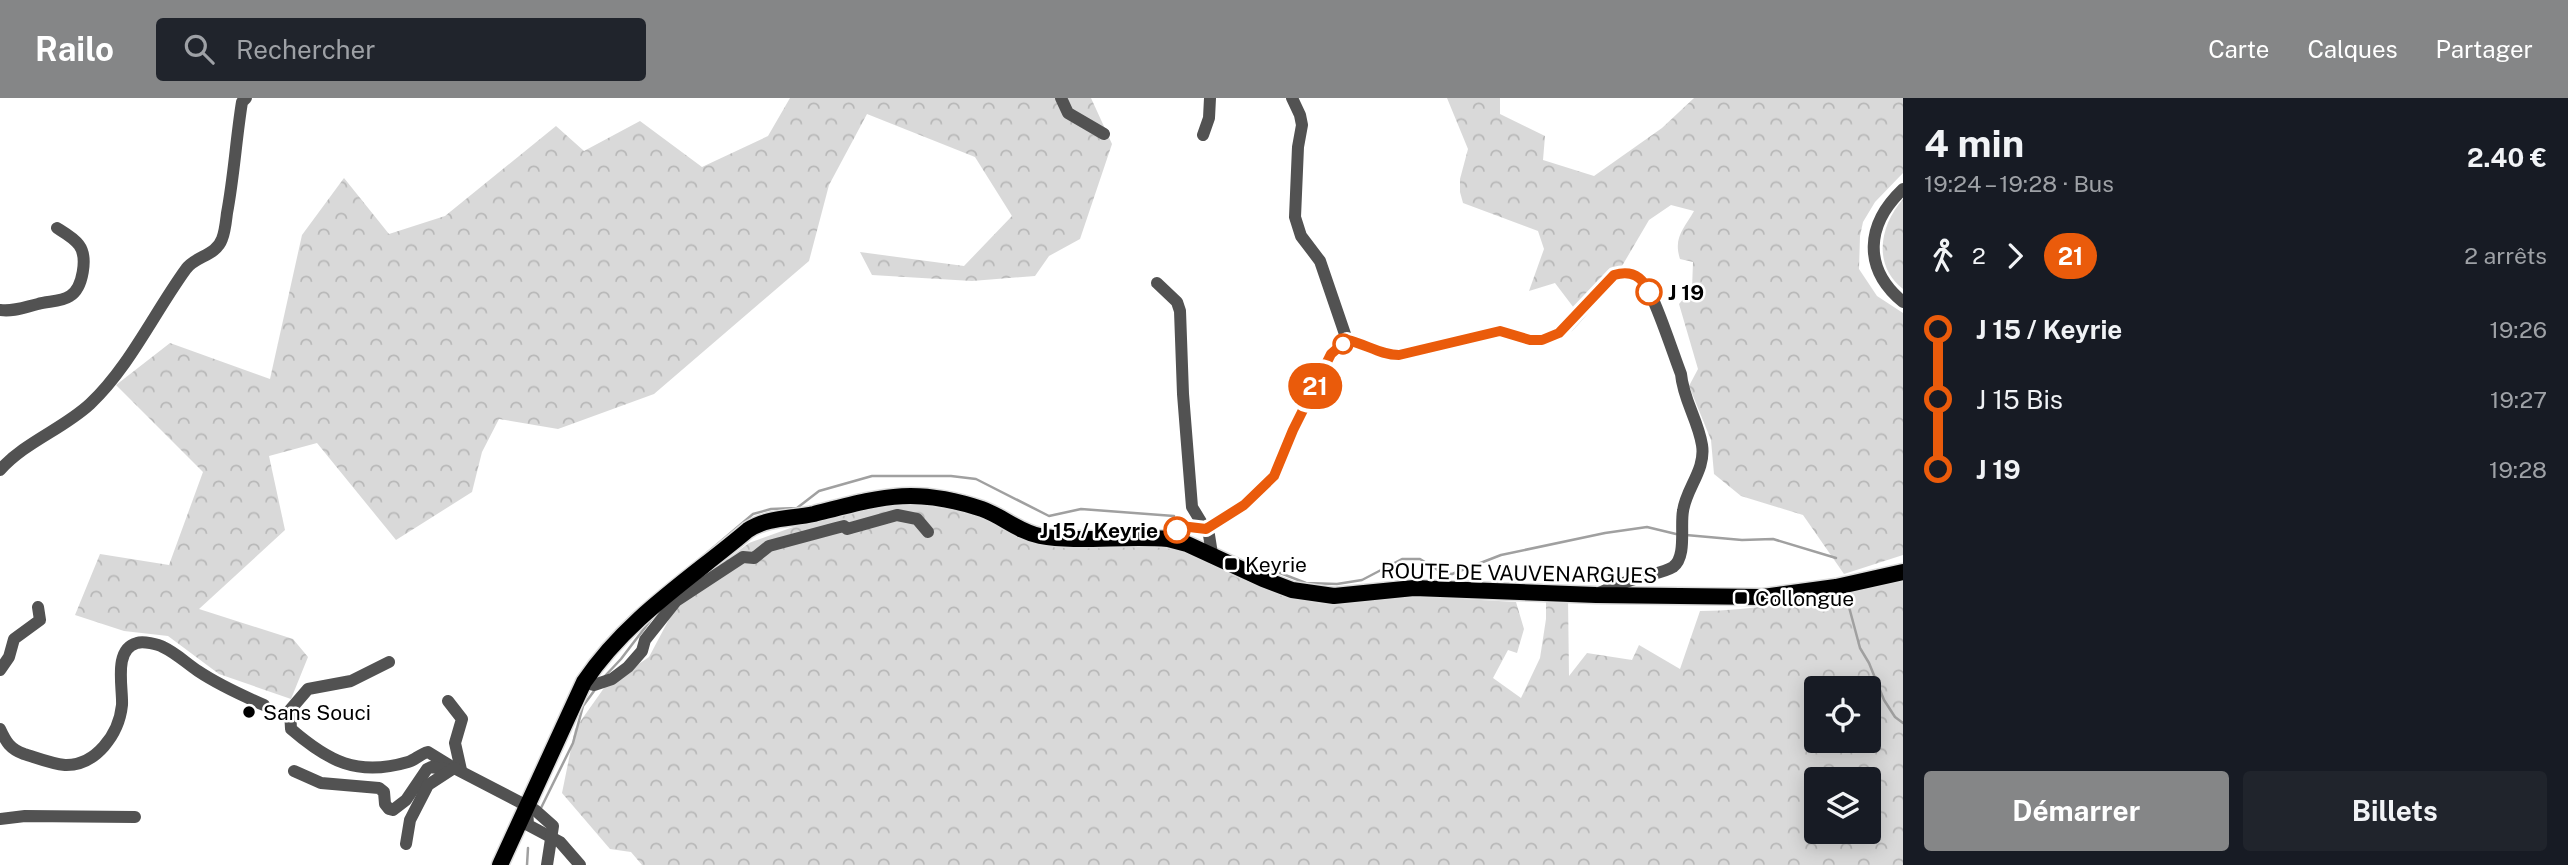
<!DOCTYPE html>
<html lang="fr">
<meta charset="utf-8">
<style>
body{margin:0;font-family:"Public Sans",sans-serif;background:#20242c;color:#f1f3f6;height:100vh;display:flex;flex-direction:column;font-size:26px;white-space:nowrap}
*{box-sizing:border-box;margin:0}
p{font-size:23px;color:#9ea1a6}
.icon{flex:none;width:38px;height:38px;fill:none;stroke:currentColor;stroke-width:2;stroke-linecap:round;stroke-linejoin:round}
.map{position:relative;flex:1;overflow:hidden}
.details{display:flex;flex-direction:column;background:#171b24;width:665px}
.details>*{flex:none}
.badge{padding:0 14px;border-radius:23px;font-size:24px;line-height:46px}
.buttons{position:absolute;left:1804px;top:578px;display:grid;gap:14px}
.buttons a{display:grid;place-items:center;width:77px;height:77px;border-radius:7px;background:#171b24;box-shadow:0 4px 18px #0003;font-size:35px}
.map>.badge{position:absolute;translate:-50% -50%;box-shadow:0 0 0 4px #fff}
.legs{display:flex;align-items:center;gap:10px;height:77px;padding:0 21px;font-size:23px}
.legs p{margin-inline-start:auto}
.head{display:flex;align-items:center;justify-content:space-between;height:119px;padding:0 21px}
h1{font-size:38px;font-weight:700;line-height:52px}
.button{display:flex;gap:14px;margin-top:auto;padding:14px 21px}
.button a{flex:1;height:80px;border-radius:7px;background:#858687;color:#fff;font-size:28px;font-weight:700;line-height:80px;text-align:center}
.button a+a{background:#20242c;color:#f1f3f6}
ul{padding:0 21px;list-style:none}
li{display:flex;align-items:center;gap:24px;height:70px;font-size:26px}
li i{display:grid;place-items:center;width:10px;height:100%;margin:0 9px;background:currentColor}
li i::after{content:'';width:18px;height:18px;margin:-9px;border:5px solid;border-radius:50%;background:#171b24}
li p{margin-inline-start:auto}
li:first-child i{background:linear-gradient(#0000 50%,currentColor 0)}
li:last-child i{background:linear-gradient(currentColor 50%,#0000 0)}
header{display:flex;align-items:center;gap:42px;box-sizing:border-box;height:98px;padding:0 35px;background:#858687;color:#fff}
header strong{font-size:33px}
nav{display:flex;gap:38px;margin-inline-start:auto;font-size:24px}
.search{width:490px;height:63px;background:#20242c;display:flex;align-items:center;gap:18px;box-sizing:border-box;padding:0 24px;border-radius:7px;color:#9ea1a6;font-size:26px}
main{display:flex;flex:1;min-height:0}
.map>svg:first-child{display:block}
.forest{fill:url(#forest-crowns);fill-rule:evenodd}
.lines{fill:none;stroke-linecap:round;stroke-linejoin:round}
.stream{stroke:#a0a0a0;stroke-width:2.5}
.major-casing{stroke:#dbdbdb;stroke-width:19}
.minor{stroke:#525252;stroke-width:12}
.major{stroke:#000;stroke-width:16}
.line-1-casing{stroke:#fff;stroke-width:16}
.line-1{stroke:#ea5b0b;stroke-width:10}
.stop-1-dot{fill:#fff;stroke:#ea5b0b;stroke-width:3.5}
.poi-dot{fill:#000;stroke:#fff;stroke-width:2.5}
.labels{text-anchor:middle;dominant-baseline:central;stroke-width:5;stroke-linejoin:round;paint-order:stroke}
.stop-label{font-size:21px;font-weight:bold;fill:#000;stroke:#fff;text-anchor:start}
.poi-label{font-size:21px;fill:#000;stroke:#fff;text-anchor:start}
.street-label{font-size:21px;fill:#000;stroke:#fff}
</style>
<header>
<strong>Railo</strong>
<div class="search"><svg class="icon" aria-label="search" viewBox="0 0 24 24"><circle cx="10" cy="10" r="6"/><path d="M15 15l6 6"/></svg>Rechercher</div>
<nav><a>Carte</a><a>Calques</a><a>Partager</a></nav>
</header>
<main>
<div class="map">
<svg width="1903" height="767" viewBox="0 0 1903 767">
<defs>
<pattern id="forest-crowns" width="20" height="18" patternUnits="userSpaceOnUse" patternTransform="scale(1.75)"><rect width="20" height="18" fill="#d9d9d9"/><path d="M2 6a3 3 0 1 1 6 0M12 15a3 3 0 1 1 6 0" fill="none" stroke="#b8b8b8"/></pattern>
</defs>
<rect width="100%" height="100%" fill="#fff"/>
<g class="forest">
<polygon points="790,0 1091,0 1112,46 1080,141 1049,158 1035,178 972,183 872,177 860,154 964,168 1012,118 975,59 867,16 829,87 809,163 654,296 558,331 499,321 482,354 472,394 396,442 317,345 269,358 285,432 199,511 293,541 308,559 291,601 219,576 168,538 124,533 75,517 100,456 169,467 203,374 116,287 170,245 270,281 302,137 344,80 389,136 445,118 556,28 584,53 640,23 702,69 768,38"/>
<path d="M1447,0h53v16l45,22 -2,24 51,16 68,-48 32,-30h209v75l-28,29 -12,20 -3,14 -1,33 18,27 26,17v242l-59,19 -41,-59 -62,-19 -27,-22 -3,-34 -22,-54 9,-17 -19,-65 13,-15 1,-27 -13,-3c-7,-22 4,-30 14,-48l-23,-6 -22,15 -27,46 -12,8 -33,38 -22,-29 -26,8 15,-42 -6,-18 -75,-28 -3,-11v-13l8,-30z"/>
<path d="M1903,101v90c-31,-24 -23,-64 0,-90z"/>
<path d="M898,403l72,12 66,29 75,-2 75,11 89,42 47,11 71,-9 123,7 8,27 -7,24 -9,-3 -15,28 28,20 19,-40 6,-39v-22l22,2 1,77 18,-23 45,7 7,-15 41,24 20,-58c68,-1 137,-16 203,-32v286h-1261l-11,-13 -21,-3 -48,-56 13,-64 29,-41 45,-31 35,-66 65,-48 72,-26zM1816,590h53v52h-53zM1816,681h53v52h-53z"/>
</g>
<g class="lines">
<g class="stream">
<polyline points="1686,437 1742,442 1773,441 1836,460"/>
<polyline points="707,455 753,416 771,411 797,410 819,393 872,378 951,378 976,381 1049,418 1081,411 1174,418"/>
<polyline points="1252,469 1262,468 1306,485 1337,486 1362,482 1402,461 1420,461 1441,474 1452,476 1501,457 1605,435 1647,429 1676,436"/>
<polyline points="1845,494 1860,550 1869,565 1884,602 1895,619 1903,625"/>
<polyline points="605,578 621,561 653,519"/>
<polyline points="541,710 573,645 583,608 594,593"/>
<polyline points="527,767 528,750"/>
</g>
<g class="major-casing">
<path id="major" d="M500,767l84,-183c43,-64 106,-103 164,-152 20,-13 43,-11 66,-16 67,-17 99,-28 168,-5 20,7 37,23 58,27 38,7 87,-1 128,3l19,5 76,35 29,11 42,6 80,-8 182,7 167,2 73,-10 67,-15"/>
</g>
<g class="minor">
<polyline points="1061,0 1068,15 1104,36"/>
<polyline points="1292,0 1300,17 1302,27 1298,49 1295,119 1301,138 1320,163 1347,242"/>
<polyline points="1203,37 1209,20 1210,0"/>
<path d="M1903,91c-37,35 -41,79 0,113"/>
<polyline points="1157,185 1177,204 1180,213 1183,296 1192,409 1209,437 1212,456"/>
<path d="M0,212c13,2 25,-3 38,-6 10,-3 23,-2 32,-8 13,-8 18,-39 9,-51 -5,-7 -14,-12 -22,-17"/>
<path d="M1347,242c19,4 33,15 52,15l101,-23c13,1 29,10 42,8 30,-5 50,-47 72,-65 9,-3 18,-3 26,3 12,8 34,79 41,96 2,25 17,46 21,71 4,25 -16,43 -19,66 -3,15 4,46 -10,56 -8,5 -21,7 -31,10 -15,4 -30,10 -45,17"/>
<path d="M0,372c25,-28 63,-41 90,-66 40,-38 64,-91 96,-135 9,-13 30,-13 36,-30 3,-7 4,-18 5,-26 7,-37 9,-74 15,-111l4,-4"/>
<polyline points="1181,428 1206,431 1244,407 1274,378 1293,332 1331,256 1347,242"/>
<path d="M389,564l-38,19 -43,8 -18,21 1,19c37,32 66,48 117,33 7,-2 12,-8 20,-10l26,16"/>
<polyline points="0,572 9,559 14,541 40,522 38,509"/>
<polyline points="584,584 594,587 612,581 628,569 642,553 645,542 676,503 743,459 754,460 769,448 836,430 844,428 847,431 897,417 917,421 928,434"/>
<polyline points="448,603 462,621 455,645 461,672"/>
<path d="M0,631c6,13 10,20 24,25 13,4 28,10 41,11 31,1 54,-31 57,-60 1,-17 -9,-56 15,-62 6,-2 21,1 26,4 13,6 23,16 35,24 21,14 43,24 66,34"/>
<polyline points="294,673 321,685 379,690 384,694 385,706 389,711 393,712 406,702 427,671 431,669 450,672"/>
<polyline points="527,709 528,727 560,744 580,767"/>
<polyline points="0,721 25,718 135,719"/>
<polyline points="406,746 410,722 428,687 454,670 535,712 553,728 547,767"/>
</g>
<use href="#major" class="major"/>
</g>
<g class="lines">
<g class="line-1-casing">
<path id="line-1" d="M1177,432l4,-4 25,3 38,-24 30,-29 19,-46 38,-76 16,-14c19,4 33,15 52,15l101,-24 30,9h12l17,-7 55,-58c17,-5 28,1 35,17"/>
</g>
<use href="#line-1" class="line-1"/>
</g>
<g class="stop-1-dot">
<circle cx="1649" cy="194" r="12"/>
<circle cx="1343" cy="246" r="9"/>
<circle cx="1177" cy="432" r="12"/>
</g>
<g class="poi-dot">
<rect x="1224" y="459" width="14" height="14" rx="3.5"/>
<rect x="1734" y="493" width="14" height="14" rx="3.5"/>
<circle cx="249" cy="614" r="7"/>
</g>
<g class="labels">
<g class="stop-label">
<text x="1668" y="194">J 19</text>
<text x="1158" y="432" text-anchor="end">J 15 / Keyrie</text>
</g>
<g class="poi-label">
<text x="1245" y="466">Keyrie</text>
<text x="1755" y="500">Collongue</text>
<text x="263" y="614">Sans Souci</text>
</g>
<g class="street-label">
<text transform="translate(1519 475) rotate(1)">ROUTE DE VAUVENARGUES</text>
</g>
</g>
</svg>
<div class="buttons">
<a><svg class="icon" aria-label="locate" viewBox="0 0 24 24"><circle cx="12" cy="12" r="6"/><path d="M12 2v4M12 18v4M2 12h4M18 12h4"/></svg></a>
<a><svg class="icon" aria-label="layers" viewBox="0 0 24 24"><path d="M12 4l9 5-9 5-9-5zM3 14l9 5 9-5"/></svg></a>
</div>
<b class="badge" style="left:1315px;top:288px;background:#ea5b0b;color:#fff">21</b>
</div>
<section class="details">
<div class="head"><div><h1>4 min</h1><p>19:24 – 19:28 · Bus</p></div><b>2.40 €</b></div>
<div class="legs"><svg class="icon" aria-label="walk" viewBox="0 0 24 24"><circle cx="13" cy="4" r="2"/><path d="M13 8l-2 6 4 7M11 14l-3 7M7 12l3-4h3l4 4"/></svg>2<svg class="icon" aria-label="forward" viewBox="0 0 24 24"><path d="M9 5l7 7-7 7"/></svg><b class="badge" style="background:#ea5b0b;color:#fff">21</b><p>2 arrêts</p></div>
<ul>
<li><i style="color:#ea5b0b"></i><b>J 15 / Keyrie</b><p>19:26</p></li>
<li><i style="color:#ea5b0b"></i><span>J 15 Bis</span><p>19:27</p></li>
<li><i style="color:#ea5b0b"></i><b>J 19</b><p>19:28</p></li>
</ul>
<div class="button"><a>Démarrer</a><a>Billets</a></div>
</section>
</main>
